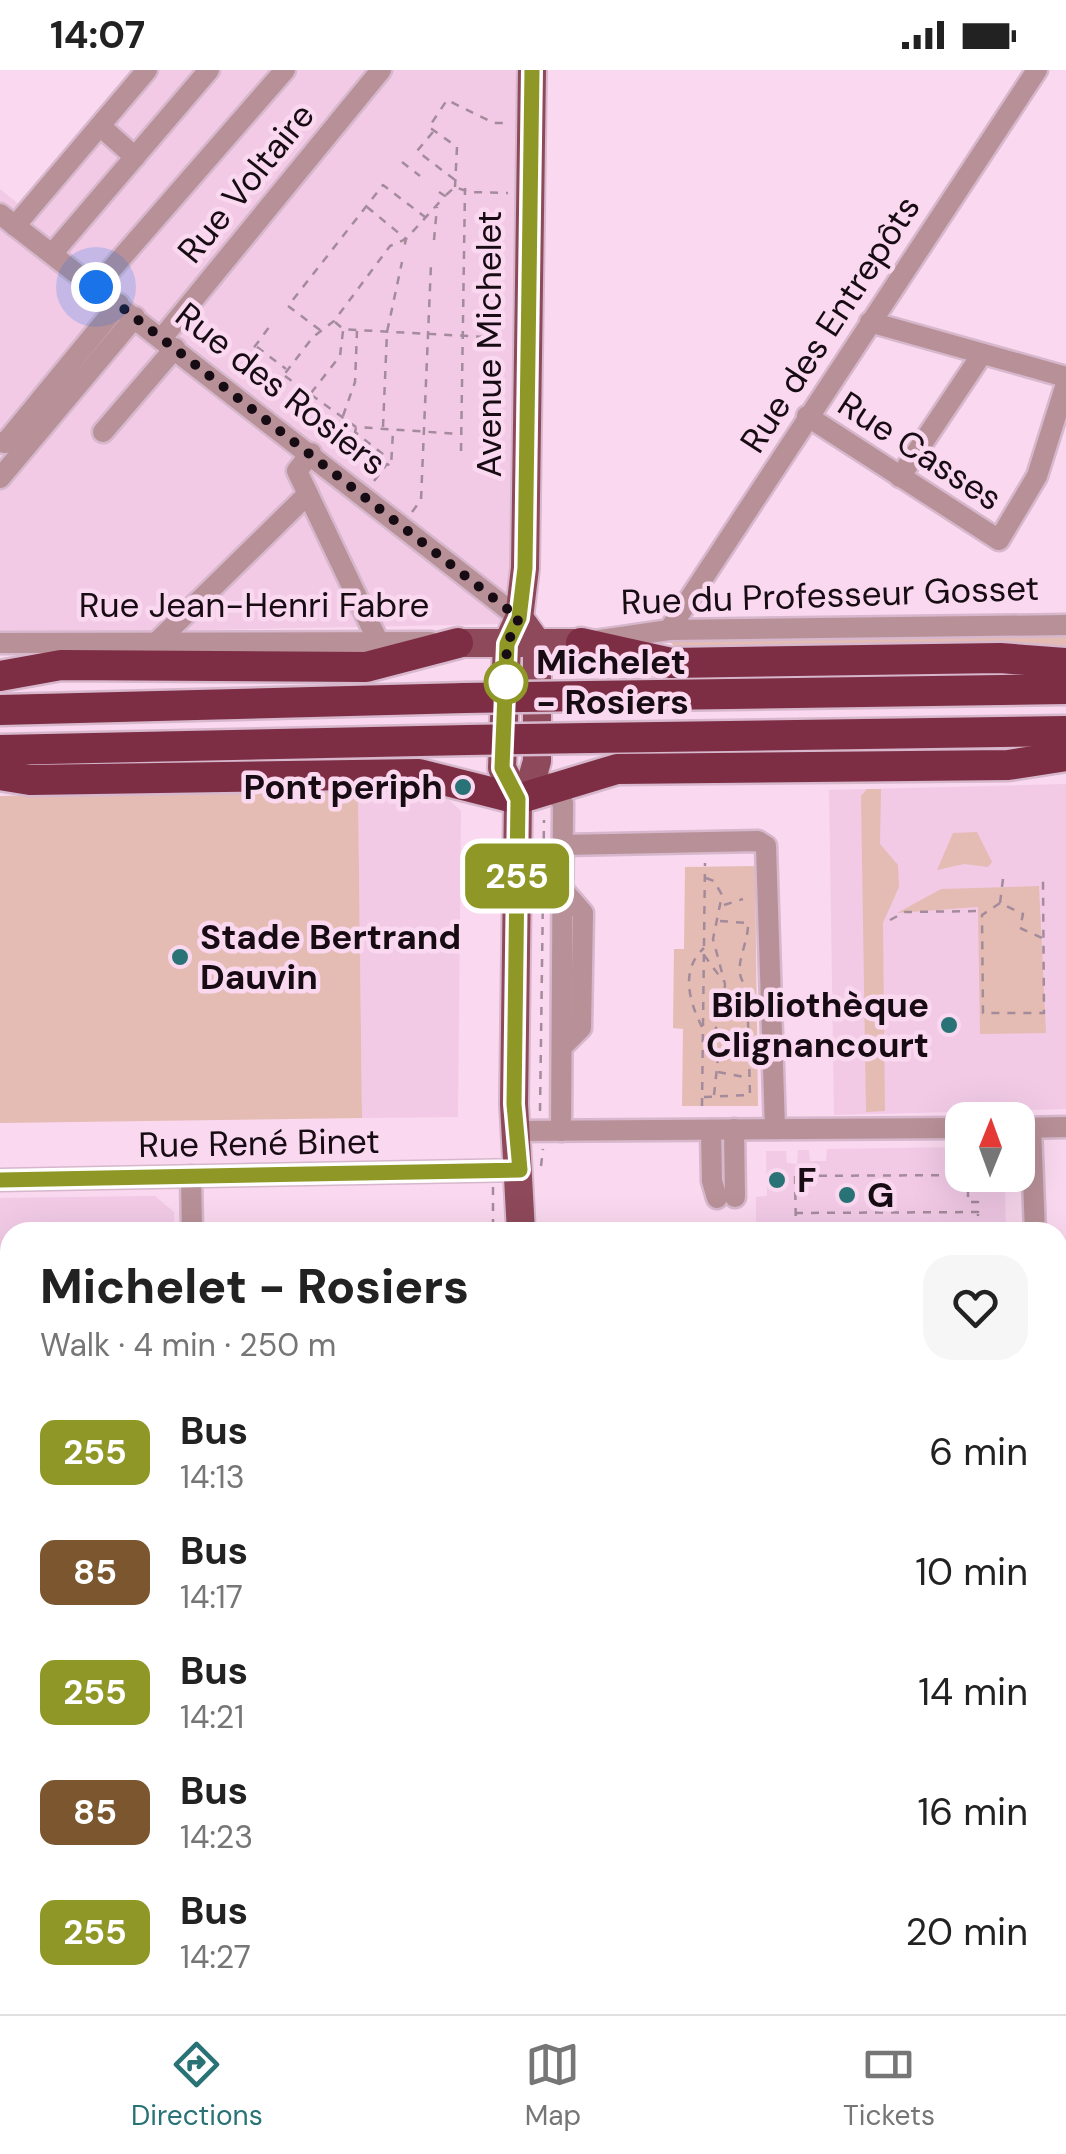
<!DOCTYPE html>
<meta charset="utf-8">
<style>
body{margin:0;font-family:"DM Sans",sans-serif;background:#f6f6f6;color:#222;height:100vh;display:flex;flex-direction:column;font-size:38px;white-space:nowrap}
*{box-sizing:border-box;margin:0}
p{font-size:32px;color:#767676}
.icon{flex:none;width:55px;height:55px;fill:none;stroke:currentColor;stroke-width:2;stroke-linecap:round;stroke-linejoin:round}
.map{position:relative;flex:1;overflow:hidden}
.details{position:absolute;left:0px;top:1152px;width:1068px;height:792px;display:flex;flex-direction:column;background:#fff;border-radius:30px 30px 0 0;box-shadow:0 10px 40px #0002}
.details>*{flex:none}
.badge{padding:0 20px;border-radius:15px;font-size:35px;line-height:65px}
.needle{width:65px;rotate:1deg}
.fabs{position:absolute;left:945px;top:1032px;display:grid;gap:20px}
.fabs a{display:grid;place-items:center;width:90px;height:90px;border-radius:20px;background:#fff;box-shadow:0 10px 40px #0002;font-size:50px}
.you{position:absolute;width:50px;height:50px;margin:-25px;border:8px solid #fff;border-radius:50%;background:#1a73e8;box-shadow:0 0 0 15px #1a73e833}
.map>.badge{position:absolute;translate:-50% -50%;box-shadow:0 0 0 5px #fff}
.round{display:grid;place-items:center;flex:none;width:105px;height:105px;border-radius:30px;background:#f6f6f6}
.headline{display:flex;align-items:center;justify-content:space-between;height:170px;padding:0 40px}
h1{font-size:48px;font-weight:800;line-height:75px}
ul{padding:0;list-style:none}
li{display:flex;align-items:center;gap:30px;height:120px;padding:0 40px}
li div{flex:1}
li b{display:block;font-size:38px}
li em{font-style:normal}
li .badge{min-width:110px;font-weight:700;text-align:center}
.status{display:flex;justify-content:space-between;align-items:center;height:70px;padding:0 50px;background:#fff;direction:ltr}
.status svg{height:28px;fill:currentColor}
.tabs{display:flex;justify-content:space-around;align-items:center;height:140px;border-top:2px solid #e0e0e0;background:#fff;font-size:28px;color:#767676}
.tabs a{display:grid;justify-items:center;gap:5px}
.tabs .active{color:#297376}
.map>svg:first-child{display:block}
.built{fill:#f2cae6}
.green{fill:#e4bcb3}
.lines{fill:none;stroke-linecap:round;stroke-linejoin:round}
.minor-casing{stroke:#d6b7cc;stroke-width:25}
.major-casing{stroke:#d6b7cc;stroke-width:32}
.highway-casing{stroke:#d6b7cc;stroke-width:35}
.path{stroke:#a48b9c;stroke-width:2.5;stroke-dasharray:8 8;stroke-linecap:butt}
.minor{stroke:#b89098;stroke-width:20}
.major{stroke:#8e495a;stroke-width:28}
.highway{stroke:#7d2e44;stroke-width:30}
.tram{stroke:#76616f;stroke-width:2.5}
.highway-bridge-casing{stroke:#d6b7cc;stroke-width:35;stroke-linecap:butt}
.highway-bridge{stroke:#7d2e44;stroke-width:30}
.line-casing{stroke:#fff;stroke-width:22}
.line{stroke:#8f9827;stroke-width:15}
.walk{stroke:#170c14;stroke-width:10;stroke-dasharray:0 18}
.stop-dot{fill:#fff;stroke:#8f9827;stroke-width:5}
.poi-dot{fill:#297376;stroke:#fad8ef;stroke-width:4}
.labels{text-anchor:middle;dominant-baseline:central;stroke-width:9;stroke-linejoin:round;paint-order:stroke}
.street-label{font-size:35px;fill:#170c14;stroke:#fad8ef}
.stop-label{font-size:35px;font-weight:bold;fill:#170c14;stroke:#fad8ef;text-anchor:start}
.poi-label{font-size:35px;font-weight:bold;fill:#170c14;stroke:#fad8ef;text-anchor:start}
</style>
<div class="status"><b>14:07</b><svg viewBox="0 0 49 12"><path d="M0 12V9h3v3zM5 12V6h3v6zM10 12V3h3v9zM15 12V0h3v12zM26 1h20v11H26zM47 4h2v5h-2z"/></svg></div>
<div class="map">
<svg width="1066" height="1944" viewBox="0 0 1066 1944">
<rect width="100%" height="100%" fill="#fad8ef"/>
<g class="built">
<polygon points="136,0 519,0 519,548 504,548 503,554 0,564 0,119 20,135"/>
<polygon points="1066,714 1066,1039 834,1045 829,720"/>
<polygon points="358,717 431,722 447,728 461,741 458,1047 362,1048"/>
<polygon points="962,1077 962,1105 995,1105 995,1114 1005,1114 1006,1162 756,1162 756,1127 767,1126 766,1081 786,1081 787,1093 797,1094 798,1080 809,1080 810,1091 826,1091 827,1079"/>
<polygon points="155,1126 174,1142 174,1162 10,1162 10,1202 0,1202 0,1128"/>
</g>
<g class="green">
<polygon points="1066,564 1066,582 678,580 668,570"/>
<polygon points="358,717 362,1048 0,1053 0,726"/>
<polygon points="867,719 881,719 880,774 898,795 899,817 883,853 885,1041 866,1042 861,726"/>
<polygon points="977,762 992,792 988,797 964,794 937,800 953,763"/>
<polygon points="755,796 758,1036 682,1036 683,959 673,958 674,879 684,879 685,797"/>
<polygon points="1039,816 1046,963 980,964 978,837 897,843 941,819"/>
<polygon points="255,1935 373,1935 369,1944 242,1944 245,1939 252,1942"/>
</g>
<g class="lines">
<g class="minor-casing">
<g id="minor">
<polyline points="100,56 135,87"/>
<polyline points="0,144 519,548"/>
<polyline points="15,156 147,0"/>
<polyline points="52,184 209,0"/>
<polyline points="96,217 285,0"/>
<polyline points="870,252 1066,307"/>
<polyline points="162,268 381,0"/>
<polyline points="807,346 999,470 1037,406 1066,314"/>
<polyline points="103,362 175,278"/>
<polyline points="0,372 5,373 119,234"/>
<polyline points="311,383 297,401 378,571"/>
<polyline points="900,407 982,284"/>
<polyline points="0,408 135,247"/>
<polyline points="669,560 1037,0"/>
<polyline points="594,571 669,560 1066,555"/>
<polyline points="157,572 308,424"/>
<polyline points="0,573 431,572"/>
<polyline points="544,711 563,733 561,1061"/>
<polyline points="563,775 758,771 766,776 775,1059"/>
<polyline points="562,977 581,958 583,843 563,820"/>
<polyline points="1018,1058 1066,1057"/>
<polyline points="1031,1058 1035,1162"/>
<polyline points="734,1059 735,1127"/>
<polyline points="711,1060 712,1111 717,1128"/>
<polyline points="516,1061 962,1058"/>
<polyline points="191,1106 192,1162"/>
<polyline points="0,1110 519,1100"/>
<polyline points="1058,1520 1066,1519"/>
<polyline points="0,1549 10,1548"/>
<polyline points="1058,1563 1066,1541"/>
<polyline points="0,1581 10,1581"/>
<polyline points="0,1701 10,1699"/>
<polyline points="0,1896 10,1896"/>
<polyline points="62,1935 81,1944"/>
<polyline points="390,1944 394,1935"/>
<polyline points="699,1944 717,1935"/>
<polyline points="913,1944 916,1935"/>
</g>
</g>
<g class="major-casing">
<g id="major">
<polyline points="519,548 537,573 537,691 531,712 518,729 514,1034 521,1162"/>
<polyline points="458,573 581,573"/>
<polyline points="518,729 502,698 507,574 519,548 525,498 532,0"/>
<polyline points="1058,1405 1066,1405"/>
<polyline points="1058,1441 1066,1440"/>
<polyline points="0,1465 10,1464"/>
<polyline points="0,1503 10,1503"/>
<polyline points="793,1935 798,1944"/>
</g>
</g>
<g class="highway-casing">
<g id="highway">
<polyline points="581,573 671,593 1000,588 1066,593"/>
<polyline points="0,606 61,595 366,597 458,573"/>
<polyline points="587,626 1066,619"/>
<polyline points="0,640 465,628"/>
<polyline points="589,668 1066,661"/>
<polyline points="0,680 468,670"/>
<polyline points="0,705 30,710 419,704 518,729 617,699 1008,695 1066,686"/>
</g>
</g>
<g class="path">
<polyline points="433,62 417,81 455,110"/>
<polyline points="402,92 420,106"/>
<polyline points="455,117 457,77 429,57 447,30 494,53 509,53"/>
<polyline points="446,125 455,117 469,122 508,123"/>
<polyline points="367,137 406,169 404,178"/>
<polyline points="434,170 437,137"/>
<polyline points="335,252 343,259 357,260 504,268"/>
<polyline points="320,260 288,236 383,115 425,147"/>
<polyline points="257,277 286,299"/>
<polyline points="235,303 270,256"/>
<polyline points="285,306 356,357 460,364"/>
<polyline points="311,323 340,286 343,261"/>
<polyline points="266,328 313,267 334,251 390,176 406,169 445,126 439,122"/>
<polyline points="343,346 355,312 357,261"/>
<polyline points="383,357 387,262 402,192"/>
<polyline points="356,358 355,362 389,389"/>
<polyline points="461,381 465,118"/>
<polyline points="374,411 387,394 391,396 393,362"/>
<polyline points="412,442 421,430 431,194"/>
<polyline points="706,808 714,811 722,825 713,869 725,914 723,937 712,970 716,986 724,990 748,983"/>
<polyline points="1003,809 1000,833 1023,844 1020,858 1042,868"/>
<polyline points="1000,833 982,845 983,943 1044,943 1043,809"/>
<polyline points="724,835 743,829"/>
<polyline points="890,850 905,842 982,841"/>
<path d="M720,851l28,2c1,26 -23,51 6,70"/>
<polyline points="704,885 723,911"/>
<polyline points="740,934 751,923"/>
<path d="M702,957c-13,-26 -22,-57 2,-79"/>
<polyline points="718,1002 749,1008"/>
<polyline points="714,1025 718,988"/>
<polyline points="704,1027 750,1025 748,951 727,917"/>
<polyline points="702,1036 705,793"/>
<polyline points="540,1041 544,750"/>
<polyline points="541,1096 543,1079"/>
<polyline points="493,1117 493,1162"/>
<polyline points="795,1143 978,1142 978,1132 968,1132 968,1105"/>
<polyline points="796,1162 795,1106 962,1105"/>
<polyline points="978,1162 978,1144"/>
<polyline points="0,1249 3,1248"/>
<polyline points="0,1325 4,1325"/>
<polyline points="1058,1485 1066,1484"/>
<polyline points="0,1654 10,1652"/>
</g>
<use href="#minor" class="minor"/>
<use href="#major" class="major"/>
<use href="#highway" class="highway"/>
<g class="tram">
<polyline points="1058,1427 1066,1427"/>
<polyline points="0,1480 10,1480"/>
</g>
<g class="highway-bridge-casing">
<g id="highway-bridge">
<polyline points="465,628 587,626"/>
<polyline points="468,670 589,668"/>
</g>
</g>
<use href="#highway-bridge" class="highway-bridge"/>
</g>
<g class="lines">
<g class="line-casing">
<polyline id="line" points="0,1110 520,1100 514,1034 518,729 502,698 507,574 519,548 525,498 532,0"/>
</g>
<use href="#line" class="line"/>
<polyline class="walk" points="96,217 519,548 507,574 505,622 506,612"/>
</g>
<circle class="stop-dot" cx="506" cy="612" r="20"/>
<g class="poi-dot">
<circle cx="463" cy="717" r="10"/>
<circle cx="180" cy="887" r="10"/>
<circle cx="949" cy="955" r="10"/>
<circle cx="777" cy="1110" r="10"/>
<circle cx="847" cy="1125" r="10"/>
</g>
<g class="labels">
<g class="street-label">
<text transform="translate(246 113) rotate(-51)">Rue Voltaire</text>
<text transform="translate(830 254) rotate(-57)">Rue des Entrepôts</text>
<text transform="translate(489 274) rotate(-90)">Avenue Michelet</text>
<text transform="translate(281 319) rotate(38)">Rue des Rosiers</text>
<text transform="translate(920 381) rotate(33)">Rue Casses</text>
<text transform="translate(830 525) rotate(-2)">Rue du Professeur Gosset</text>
<text x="254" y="535">Rue Jean-Henri Fabre</text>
<text transform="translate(259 1073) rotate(-1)">Rue René Binet</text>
</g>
<g class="stop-label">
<text x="536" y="592">Michelet<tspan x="536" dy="40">- Rosiers</tspan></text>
</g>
<g class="poi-label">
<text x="443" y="717" text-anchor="end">Pont periph</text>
<text x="200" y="867">Stade Bertrand<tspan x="200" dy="40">Dauvin</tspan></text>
<text x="929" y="935" text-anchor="end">Bibliothèque<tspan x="929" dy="40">Clignancourt</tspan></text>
<text x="797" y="1110">F</text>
<text x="867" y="1125">G</text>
</g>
</g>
</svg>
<div class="fabs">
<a><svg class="needle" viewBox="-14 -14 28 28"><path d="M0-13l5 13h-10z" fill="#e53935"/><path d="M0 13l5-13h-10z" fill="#767676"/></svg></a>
</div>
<div class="you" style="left:96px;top:217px"></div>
<b class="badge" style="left:517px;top:806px;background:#8f9827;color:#fff">255</b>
<section class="details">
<div class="headline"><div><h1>Michelet - Rosiers</h1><p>Walk · 4 min · 250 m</p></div><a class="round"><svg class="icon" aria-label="heart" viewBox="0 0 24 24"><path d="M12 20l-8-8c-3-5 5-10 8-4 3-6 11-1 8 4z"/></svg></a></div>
<ul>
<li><span class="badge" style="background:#8f9827;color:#fff">255</span><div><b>Bus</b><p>14:13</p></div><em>6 min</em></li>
<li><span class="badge" style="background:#7c562f;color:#fff">85</span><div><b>Bus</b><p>14:17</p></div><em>10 min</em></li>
<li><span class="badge" style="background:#8f9827;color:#fff">255</span><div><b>Bus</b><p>14:21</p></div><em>14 min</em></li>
<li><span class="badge" style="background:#7c562f;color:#fff">85</span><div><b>Bus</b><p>14:23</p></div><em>16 min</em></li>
<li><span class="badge" style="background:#8f9827;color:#fff">255</span><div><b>Bus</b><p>14:27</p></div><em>20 min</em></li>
</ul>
</section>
</div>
<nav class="tabs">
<a class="active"><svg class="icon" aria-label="directions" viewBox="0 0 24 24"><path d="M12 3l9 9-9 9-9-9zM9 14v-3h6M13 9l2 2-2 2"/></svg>Directions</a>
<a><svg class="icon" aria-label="map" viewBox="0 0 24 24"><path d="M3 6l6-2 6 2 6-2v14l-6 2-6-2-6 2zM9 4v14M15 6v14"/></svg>Map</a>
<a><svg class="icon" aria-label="tickets" viewBox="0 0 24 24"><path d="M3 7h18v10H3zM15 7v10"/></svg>Tickets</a>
</nav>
